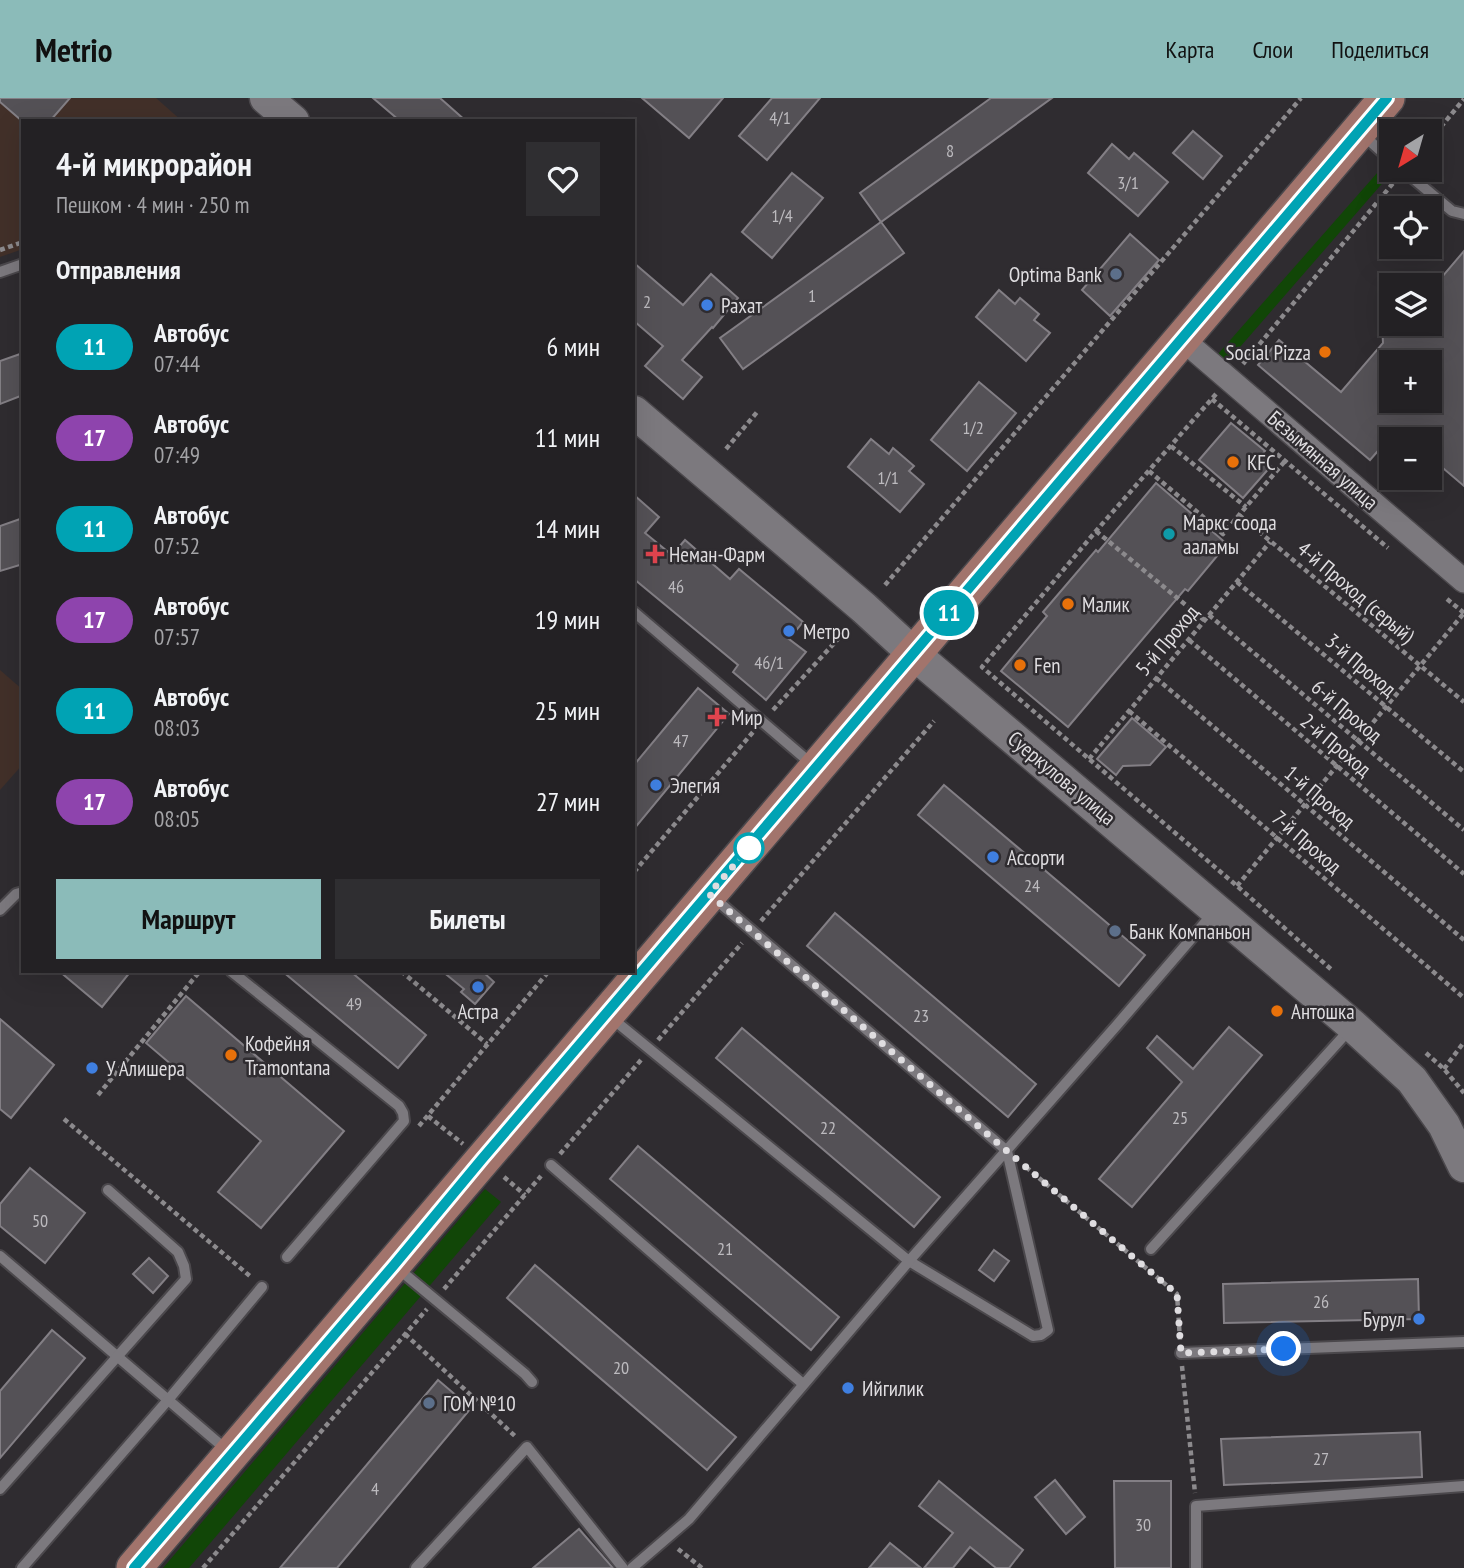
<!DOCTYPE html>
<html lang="ru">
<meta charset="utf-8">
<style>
body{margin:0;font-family:"PT Sans Narrow",sans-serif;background:#2f2e31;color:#f1f3f6;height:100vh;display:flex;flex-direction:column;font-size:26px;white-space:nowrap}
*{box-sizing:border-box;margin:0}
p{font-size:23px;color:#a3a3a6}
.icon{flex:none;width:38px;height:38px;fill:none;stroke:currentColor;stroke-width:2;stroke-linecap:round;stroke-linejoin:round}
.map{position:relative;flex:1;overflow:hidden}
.details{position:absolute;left:21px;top:21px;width:614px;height:854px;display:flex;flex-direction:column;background:#232124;border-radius:0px;box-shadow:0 7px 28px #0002,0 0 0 2px #403e41}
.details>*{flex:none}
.badge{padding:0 14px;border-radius:23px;font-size:24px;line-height:46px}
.needle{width:46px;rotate:217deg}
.fabs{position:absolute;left:1379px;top:21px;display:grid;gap:14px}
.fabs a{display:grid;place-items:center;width:63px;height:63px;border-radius:0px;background:#232124;box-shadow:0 7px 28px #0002,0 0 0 2px #403e41;font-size:35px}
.you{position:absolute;width:35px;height:35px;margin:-18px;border:5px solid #fff;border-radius:50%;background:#1a73e8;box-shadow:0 0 0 10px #1a73e833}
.map>.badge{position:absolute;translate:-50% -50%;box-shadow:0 0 0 4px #fff}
h2{padding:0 35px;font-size:26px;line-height:63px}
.round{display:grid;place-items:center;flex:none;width:74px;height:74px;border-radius:0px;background:#2f2e31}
.overview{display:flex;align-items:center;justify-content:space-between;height:119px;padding:0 35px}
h1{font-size:33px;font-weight:700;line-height:52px}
.primary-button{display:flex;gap:14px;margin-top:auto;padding:14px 35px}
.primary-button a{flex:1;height:80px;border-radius:0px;background:#8bbbb9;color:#111;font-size:28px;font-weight:700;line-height:80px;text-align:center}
.primary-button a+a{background:#2f2e31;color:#f1f3f6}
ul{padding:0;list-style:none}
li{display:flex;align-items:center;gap:21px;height:91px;padding:0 35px}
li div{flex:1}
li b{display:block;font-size:26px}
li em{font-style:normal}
li .badge{min-width:77px;font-weight:700;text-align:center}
header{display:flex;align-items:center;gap:42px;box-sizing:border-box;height:98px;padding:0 35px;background:#8bbbb9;color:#111}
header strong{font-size:33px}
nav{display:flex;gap:38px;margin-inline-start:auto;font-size:24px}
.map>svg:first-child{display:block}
.education{fill:#423029}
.green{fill:#114607}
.building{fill:#545156;stroke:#837f85;stroke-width:2;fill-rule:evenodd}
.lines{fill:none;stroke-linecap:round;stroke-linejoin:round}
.lane-casing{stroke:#4b484c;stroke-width:14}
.street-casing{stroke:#4b484c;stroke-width:26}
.secondary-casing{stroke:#4b484c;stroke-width:35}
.primary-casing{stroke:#4b484c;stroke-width:38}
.path{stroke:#8c8a8d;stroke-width:4.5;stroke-dasharray:5 3.5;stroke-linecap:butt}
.lane{stroke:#7c797e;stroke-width:10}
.street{stroke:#7c797e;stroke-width:23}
.secondary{stroke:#7c797e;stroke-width:32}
.primary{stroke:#a2746c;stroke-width:35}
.line-casing{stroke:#fff;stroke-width:16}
.line{stroke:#00a3b4;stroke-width:10}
.walk{stroke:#dfdde0;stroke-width:7;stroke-dasharray:0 12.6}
.service-dot{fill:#5c6f8a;stroke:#2f2c30;stroke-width:2.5}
.shop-dot{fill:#3f7fe0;stroke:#2f2c30;stroke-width:2.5}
.food-dot{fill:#e8710a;stroke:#2f2c30;stroke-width:2.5}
.culture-dot{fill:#0f9aa8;stroke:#2f2c30;stroke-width:2.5}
.health-dot{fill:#e0444e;stroke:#2f2c30;stroke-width:2.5}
.stop-dot{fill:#fff;stroke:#00a3b4;stroke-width:3.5}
.labels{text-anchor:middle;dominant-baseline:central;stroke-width:5;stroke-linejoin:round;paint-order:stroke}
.number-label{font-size:18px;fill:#bcbabe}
.poi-label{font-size:21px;fill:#dfdde0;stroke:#2f2c30;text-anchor:start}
.street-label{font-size:21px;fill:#dfdde0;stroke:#2f2c30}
</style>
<header>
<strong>Metrio</strong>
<nav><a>Карта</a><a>Слои</a><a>Поделиться</a></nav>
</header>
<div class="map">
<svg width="1464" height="1470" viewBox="0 0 1464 1470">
<rect width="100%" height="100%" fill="#2f2c30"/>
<g class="education">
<polygon points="0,0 156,0 182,23 23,23 23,151 0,159"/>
<polygon points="0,572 23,592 23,666 0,692"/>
</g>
<g class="green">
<polygon points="1385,66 1393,73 1227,264 1218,256"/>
<polygon points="485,1091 501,1104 189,1470 163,1470"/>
</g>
<g class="building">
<polygon points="0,0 70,0 50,23 22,23 0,4"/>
<polygon points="373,0 440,0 466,23 400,23"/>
<polygon points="642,0 723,0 689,40"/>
<polygon points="772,0 820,0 767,62 739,38"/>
<polygon points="991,0 1052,0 881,124 860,95"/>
<polygon points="1193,33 1222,58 1203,81 1173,55"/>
<polygon points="1112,46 1129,61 1134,55 1168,84 1138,118 1088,75"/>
<polygon points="792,75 823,100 772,160 742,134"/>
<polygon points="881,124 904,155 743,271 720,240"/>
<polygon points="1130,136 1159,162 1110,218 1082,192"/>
<path d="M1464,153v235l-34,-29v-18h-21l-12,-10 -27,31 -112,-95 21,-25 62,52 42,-49 -1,-19h48v-33zM1391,264h39v39h-39z"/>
<polygon points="634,165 683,207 711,176 738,200 713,230 712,229 682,262 702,279 683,301 645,268 663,248 634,223"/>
<polygon points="999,192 1015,206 1020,200 1039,216 1034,222 1050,235 1026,263 976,219"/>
<polygon points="23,255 23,297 0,306 0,263"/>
<polygon points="979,284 1016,315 967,373 931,342"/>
<polygon points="1231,325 1265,353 1260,359 1271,368 1243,400 1199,362"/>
<polygon points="871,341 889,356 893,350 914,368 909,373 924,386 900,414 848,369"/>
<polygon points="1156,385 1227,446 1188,493 1185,491 1068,629 1001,573 1047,518 1043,514 1096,452 1098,454"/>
<polygon points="634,397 659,419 645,435 672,457 685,442 730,481 739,471 803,524 789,541 806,554 766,602 733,574 738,567 634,481"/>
<polygon points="23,420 23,466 0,473 0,428"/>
<polygon points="698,590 729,616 634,731 634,667"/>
<polygon points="1132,620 1166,649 1150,667 1123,668 1116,677 1097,661"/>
<polygon points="944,687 1145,857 1119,888 918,717"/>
<polygon points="835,815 1036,986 1008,1019 807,848"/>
<polygon points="59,873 131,873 102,909"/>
<polygon points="282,873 350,873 426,937 398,970"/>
<polygon points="442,873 482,873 494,884 475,906 461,894 464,891"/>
<polygon points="186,898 344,1033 261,1130 218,1094 261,1043 146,945"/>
<polygon points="0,921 54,967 11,1020 0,1011"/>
<polygon points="1229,929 1262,957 1132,1109 1099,1081 1182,984 1147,950 1157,938 1193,971"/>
<polygon points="742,930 940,1099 914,1129 716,960"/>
<polygon points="638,1048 839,1219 811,1252 610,1081"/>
<polygon points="30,1070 85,1115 45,1165 0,1128 0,1106"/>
<polygon points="994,1152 1009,1163 994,1183 979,1172"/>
<polygon points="149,1160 168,1178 153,1195 133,1176"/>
<polygon points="535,1167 736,1339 707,1372 507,1200"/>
<polygon points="1418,1181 1419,1221 1224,1225 1223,1186"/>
<polygon points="52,1232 85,1260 0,1360 0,1293"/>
<polygon points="438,1282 471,1310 337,1470 280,1470"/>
<polygon points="1420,1334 1422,1379 1224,1387 1221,1341"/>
<polygon points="1055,1382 1085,1419 1066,1436 1035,1399"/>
<polygon points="939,1383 1023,1452 1009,1470 996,1470 970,1449 953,1470 924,1470 953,1435 919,1408"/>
<polygon points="1114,1383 1171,1383 1171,1470 1115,1470"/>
<polygon points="579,1431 613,1470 533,1470"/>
<polygon points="890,1445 921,1470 869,1470"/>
</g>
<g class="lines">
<g class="lane-casing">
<g id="lane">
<polyline points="1362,36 1391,62"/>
<polyline points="1403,72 1452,113 1464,116"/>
<polyline points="0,174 23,166"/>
<polyline points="634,514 814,668"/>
<polyline points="0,812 16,796 23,794"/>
<polyline points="231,873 399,1008 403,1015 404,1023 287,1159"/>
<polyline points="609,918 909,1163 1033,1238 1041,1237 1048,1232 1007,1053 713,799"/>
<polyline points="551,1067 803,1286"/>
<polyline points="1151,1151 1351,930"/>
<polyline points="0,1158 229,1354"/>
<polyline points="396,1169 525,1276 532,1284"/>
<polyline points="1181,1255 1464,1244"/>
<polyline points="0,1391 186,1181 184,1168 178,1154 108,1092"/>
<polyline points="22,1470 168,1302 262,1189"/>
<polyline points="416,1470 527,1349 623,1470"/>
<polyline points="632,1470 689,1421 909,1163 1117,927 1215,813"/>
<polyline points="1196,1470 1196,1408 1464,1388"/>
</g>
</g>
<g class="street-casing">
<polyline id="street" points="1182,241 1464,483"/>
</g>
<g class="secondary-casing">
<g id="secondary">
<polyline points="266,0 293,23"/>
<polyline points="634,314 864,510 914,556 1353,928 1412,982 1444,1027 1464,1068"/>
</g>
</g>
<g class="primary-casing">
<polyline id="primary" points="134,1470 607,916 1387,0"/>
</g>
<g class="path">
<polyline points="1430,42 1464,1"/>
<polyline points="0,152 23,144"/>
<polyline points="1243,266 1394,84"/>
<polyline points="1216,296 1096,433 982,569 1237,788 1333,873"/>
<polyline points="1212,301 1388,450"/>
<polyline points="1171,348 1246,409"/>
<polyline points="726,351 758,313"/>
<polyline points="1149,373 1223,436 1285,363"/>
<polyline points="1239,417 1464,604"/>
<polyline points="1096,433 1204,522"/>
<polyline points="1237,484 1464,674"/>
<polyline points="885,487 1301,0"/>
<polyline points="1447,501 1464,515"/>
<polyline points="1209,517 1464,732"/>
<polyline points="1189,542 1464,776"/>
<polyline points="1156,580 1464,842"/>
<polyline points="773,612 838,541"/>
<polyline points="1129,613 1464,900"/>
<polyline points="1089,661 1270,444"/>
<polyline points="634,774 753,634"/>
<polyline points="1237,788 1464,515"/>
<polyline points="761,823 934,623"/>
<polyline points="401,873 487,946"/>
<polyline points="658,942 742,845"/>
<polyline points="1426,955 1444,971 1464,995"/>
<polyline points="1444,971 1464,944"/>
<polyline points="98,997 200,873"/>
<polyline points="428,1018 463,1046"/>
<polyline points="64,1021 251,1179"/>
<polyline points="419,1028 549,873"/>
<polyline points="560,1056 641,962"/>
<polyline points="1026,1069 1177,1196 1180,1242"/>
<polyline points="504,1079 525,1097"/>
<polyline points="444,1191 541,1078"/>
<polyline points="405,1236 516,1339"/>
<polyline points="1182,1268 1195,1395"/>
<polyline points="678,1451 702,1470"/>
<polyline points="203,1470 427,1211"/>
</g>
<use href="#lane" class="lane"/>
<use href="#street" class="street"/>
<use href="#secondary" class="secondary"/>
<use href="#primary" class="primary"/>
</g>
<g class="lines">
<g class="line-casing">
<polyline id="line" points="134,1470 394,1167 482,1061 1387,0"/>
</g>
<use href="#line" class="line"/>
<polyline class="walk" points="749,750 709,796 1007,1053 1177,1196 1181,1255 1284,1251"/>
</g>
<g class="service-dot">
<circle cx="1116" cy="176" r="7"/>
<circle cx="1115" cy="833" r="7"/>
<circle cx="429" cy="1305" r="7"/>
</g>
<g class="shop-dot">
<circle cx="707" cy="207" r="7"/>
<circle cx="789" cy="533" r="7"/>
<circle cx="656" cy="687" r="7"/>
<circle cx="993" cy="759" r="7"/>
<circle cx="478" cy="889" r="7"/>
<circle cx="92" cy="970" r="7"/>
<circle cx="1419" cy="1221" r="7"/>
<circle cx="848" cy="1290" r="7"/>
</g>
<g class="food-dot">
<circle cx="1325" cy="254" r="7"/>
<circle cx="1233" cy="364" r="7"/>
<circle cx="1068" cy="506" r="7"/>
<circle cx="1020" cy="567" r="7"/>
<circle cx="1277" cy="913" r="7"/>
<circle cx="231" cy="957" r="7"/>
</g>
<circle class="culture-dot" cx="1169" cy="436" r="7"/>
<g class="health-dot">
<path d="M651.5 445.5h7v7h7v7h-7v7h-7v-7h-7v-7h7z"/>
<path d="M713.5 608.5h7v7h7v7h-7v7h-7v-7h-7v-7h7z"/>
</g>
<circle class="stop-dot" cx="749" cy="750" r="14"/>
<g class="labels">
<g class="number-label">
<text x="780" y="19">4/1</text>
<text x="950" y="52">8</text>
<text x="1128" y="84">3/1</text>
<text x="782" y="117">1/4</text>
<text x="812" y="197">1</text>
<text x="647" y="203">2</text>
<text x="973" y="329">1/2</text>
<text x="888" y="379">1/1</text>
<text x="676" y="488">46</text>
<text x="769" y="564">46/1</text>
<text x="681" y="642">47</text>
<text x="1032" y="787">24</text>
<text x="354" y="905">49</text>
<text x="921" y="917">23</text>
<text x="1180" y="1019">25</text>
<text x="828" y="1029">22</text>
<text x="40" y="1122">50</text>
<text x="725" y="1150">21</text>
<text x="1321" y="1203">26</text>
<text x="621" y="1269">20</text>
<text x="1321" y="1360">27</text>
<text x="375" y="1390">4</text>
<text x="1143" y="1426">30</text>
</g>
<g class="poi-label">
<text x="1102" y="176" text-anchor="end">Optima Bank</text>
<text x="721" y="207">Рахат</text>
<text x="1311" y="254" text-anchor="end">Social Pizza</text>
<text x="1247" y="364">KFC</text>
<text x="1183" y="424">Маркс соода<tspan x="1183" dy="24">ааламы</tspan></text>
<text x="669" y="456">Неман-Фарм</text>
<text x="1082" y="506">Малик</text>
<text x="803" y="533">Метро</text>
<text x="1034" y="567">Fen</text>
<text x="731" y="619">Мир</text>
<text x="670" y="687">Элегия</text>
<text x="1007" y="759">Ассорти</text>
<text x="1129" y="833">Банк Компаньон</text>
<text x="478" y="913" text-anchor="middle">Астра</text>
<text x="1291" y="913">Антошка</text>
<text x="245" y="945">Кофейня<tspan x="245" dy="24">Tramontana</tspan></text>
<text x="106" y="970">У Алишера</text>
<text x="1405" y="1221" text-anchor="end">Бурул</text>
<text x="862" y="1290">Ийгилик</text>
<text x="443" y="1305">ГОМ №10</text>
</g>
<g class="street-label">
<text transform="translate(1323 362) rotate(41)">Безымянная улица</text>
<text transform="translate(1356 494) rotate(40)">4-й Проход (серый)</text>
<text transform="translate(1167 542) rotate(-50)">5-й Проход</text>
<text transform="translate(1361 567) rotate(40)">3-й Проход</text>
<text transform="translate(1347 613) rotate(40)">6-й Проход</text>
<text transform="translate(1336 647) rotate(40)">2-й Проход</text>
<text transform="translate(1062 680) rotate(40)">Суеркулова улица</text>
<text transform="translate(1320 699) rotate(40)">1-й Проход</text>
<text transform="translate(1307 744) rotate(41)">7-й Проход</text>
</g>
</g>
</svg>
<div class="fabs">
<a><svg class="needle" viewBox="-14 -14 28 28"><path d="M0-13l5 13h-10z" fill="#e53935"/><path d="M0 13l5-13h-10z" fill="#a3a3a6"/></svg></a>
<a><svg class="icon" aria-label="locate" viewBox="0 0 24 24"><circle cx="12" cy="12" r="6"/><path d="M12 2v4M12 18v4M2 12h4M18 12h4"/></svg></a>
<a><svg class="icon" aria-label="layers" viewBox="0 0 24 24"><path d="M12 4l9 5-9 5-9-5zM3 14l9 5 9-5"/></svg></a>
<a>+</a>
<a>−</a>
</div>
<div class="you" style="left:1284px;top:1251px"></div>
<b class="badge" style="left:949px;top:515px;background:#00a3b4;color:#fff">11</b>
<section class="details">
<div class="overview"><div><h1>4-й микрорайон</h1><p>Пешком · 4 мин · 250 m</p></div><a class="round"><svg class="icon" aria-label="heart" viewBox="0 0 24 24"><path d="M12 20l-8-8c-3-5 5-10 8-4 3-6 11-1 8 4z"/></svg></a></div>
<h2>Отправления</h2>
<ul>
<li><span class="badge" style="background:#00a3b4;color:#fff">11</span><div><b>Автобус</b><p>07:44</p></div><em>6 мин</em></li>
<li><span class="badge" style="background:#8e44ad;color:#fff">17</span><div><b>Автобус</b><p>07:49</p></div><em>11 мин</em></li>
<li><span class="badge" style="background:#00a3b4;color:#fff">11</span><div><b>Автобус</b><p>07:52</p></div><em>14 мин</em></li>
<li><span class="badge" style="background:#8e44ad;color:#fff">17</span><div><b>Автобус</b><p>07:57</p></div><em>19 мин</em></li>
<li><span class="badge" style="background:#00a3b4;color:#fff">11</span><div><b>Автобус</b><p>08:03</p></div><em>25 мин</em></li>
<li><span class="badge" style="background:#8e44ad;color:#fff">17</span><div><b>Автобус</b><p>08:05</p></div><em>27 мин</em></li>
</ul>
<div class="primary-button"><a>Маршрут</a><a>Билеты</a></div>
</section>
</div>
